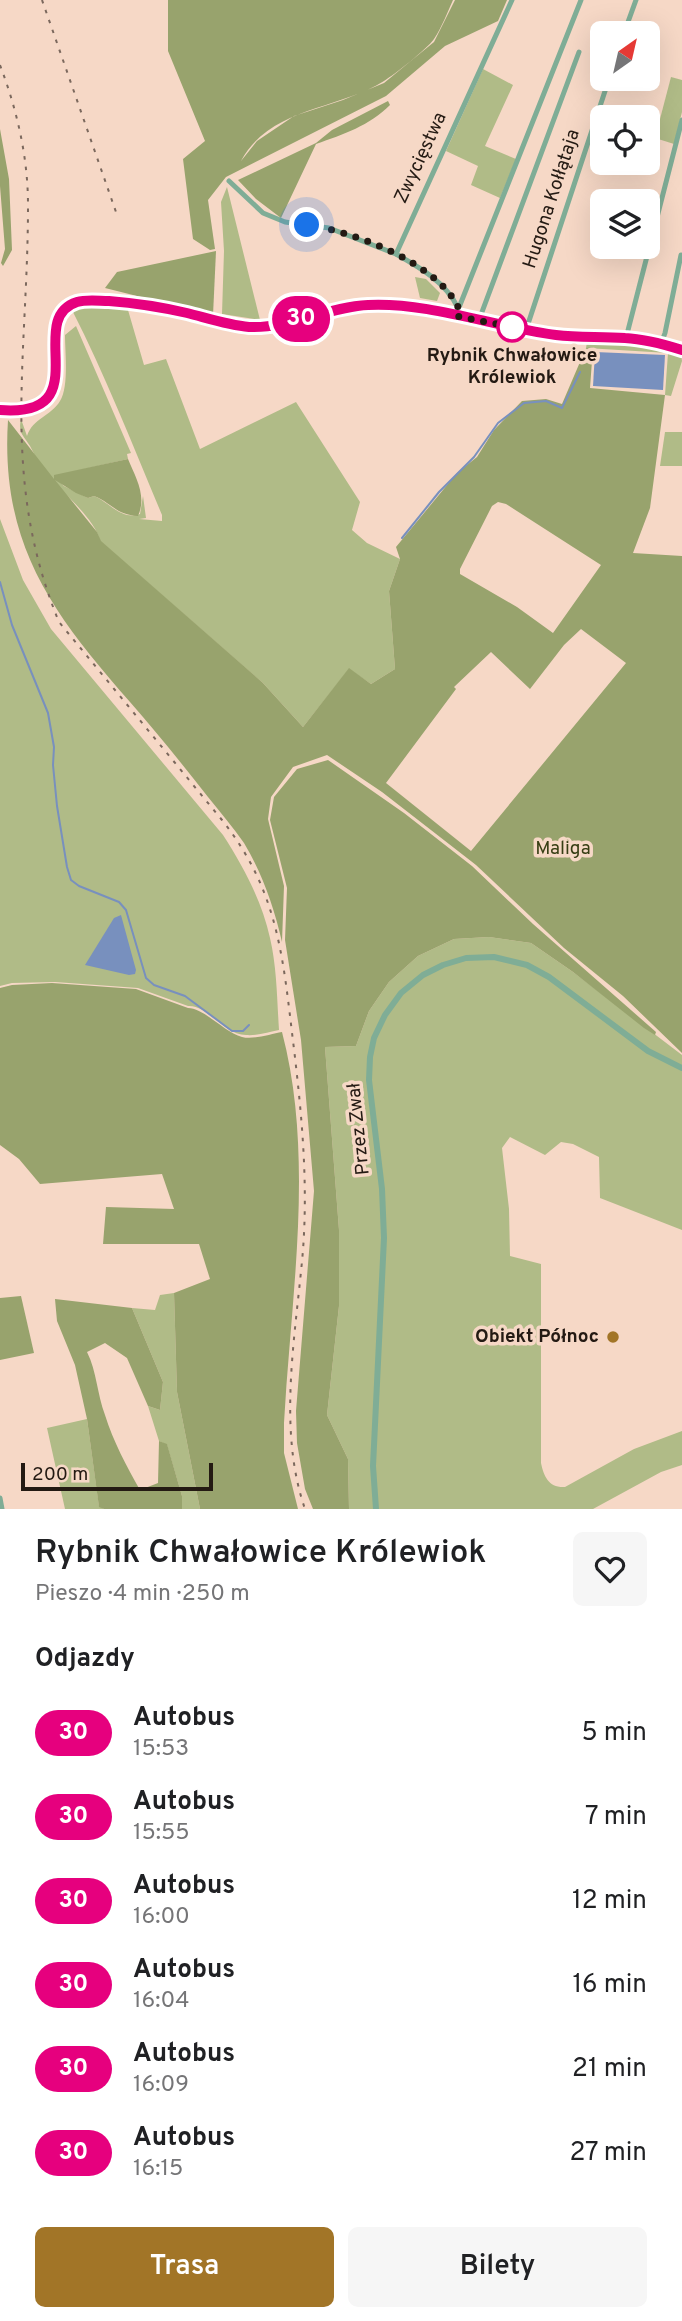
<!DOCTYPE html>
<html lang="pl">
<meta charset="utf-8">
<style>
body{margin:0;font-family:Overpass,sans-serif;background:#f6f6f6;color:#202124;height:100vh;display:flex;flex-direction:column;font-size:26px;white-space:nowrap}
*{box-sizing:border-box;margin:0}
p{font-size:23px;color:#757577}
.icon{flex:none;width:38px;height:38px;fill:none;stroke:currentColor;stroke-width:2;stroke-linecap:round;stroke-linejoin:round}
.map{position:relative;height:1509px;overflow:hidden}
.drawer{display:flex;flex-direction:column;background:#fff;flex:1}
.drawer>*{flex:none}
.badge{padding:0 14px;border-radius:23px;font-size:24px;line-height:46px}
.needle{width:46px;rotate:34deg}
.controls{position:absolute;left:590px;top:21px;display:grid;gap:14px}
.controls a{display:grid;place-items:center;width:70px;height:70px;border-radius:10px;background:#fff;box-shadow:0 7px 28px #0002;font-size:35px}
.scale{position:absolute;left:21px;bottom:18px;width:192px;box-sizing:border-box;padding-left:7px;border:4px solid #241a13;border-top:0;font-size:19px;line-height:24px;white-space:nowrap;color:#241a13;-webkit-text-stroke:5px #f6d8c6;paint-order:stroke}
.you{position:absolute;width:35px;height:35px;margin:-18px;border:5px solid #fff;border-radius:50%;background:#1a73e8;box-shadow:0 0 0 10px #1a73e833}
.map>.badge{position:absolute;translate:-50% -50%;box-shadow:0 0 0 4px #fff}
h2{padding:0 35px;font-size:26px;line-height:63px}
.round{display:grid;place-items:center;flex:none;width:74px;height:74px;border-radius:10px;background:#f6f6f6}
.overview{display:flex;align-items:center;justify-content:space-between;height:119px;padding:0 35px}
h1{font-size:33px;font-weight:600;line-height:52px}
.button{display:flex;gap:14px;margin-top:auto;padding:14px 35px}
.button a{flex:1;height:80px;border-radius:10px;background:#a27527;color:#fff;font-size:28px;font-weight:600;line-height:80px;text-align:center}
.button a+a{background:#f6f6f6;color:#202124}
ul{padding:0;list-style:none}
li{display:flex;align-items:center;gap:21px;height:84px;padding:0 35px}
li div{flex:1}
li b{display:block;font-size:26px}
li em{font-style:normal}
li .badge{min-width:77px;font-weight:700;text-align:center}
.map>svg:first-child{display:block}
.green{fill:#b0bb87}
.forest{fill:#98a36d;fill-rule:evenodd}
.water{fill:#7890be}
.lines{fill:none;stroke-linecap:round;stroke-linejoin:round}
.stream{stroke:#7890be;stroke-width:2}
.minor{stroke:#7fad96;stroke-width:5}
.tertiary{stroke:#7fad96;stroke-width:6}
.rail{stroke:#7b685d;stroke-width:2;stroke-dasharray:3.5 7;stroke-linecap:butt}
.line-casing{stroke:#fff;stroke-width:16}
.line{stroke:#e6007e;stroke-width:10}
.walk{stroke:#241a13;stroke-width:7;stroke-dasharray:0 12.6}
.stop-dot{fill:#fff;stroke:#e6007e;stroke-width:3.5}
.poi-dot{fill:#a27527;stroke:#f6d8c6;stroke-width:2.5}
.labels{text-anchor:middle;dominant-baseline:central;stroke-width:7;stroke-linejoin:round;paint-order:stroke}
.street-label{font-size:19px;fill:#241a13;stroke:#f6d8c6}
.stop-label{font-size:19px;font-weight:bold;fill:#241a13;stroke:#f6d8c6}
.park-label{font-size:19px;fill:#373e14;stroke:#f6d8c6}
.poi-label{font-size:19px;font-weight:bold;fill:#241a13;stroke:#f6d8c6;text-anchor:end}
</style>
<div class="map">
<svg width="682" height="1509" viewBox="0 0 682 1509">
<rect width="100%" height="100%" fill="#f6d8c6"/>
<g class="green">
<polygon points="483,69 513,85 485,146 516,159 500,198 471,185 478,166 446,151"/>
<polygon points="671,77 682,80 682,112 674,144 655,138"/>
<polygon points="227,187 260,320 222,314 224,251 221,202"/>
<polygon points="415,277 426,279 440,293 437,301 420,298"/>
<path d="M93,305l35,5 16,55 22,-6 34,90 96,-47 64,100 -8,28 15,13 33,16 -11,32 6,78 -24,15 -22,-15 -46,58 -40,-44 -163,-142c-5,-22 -35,-46 -50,-63 -9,-9 -14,-21 -20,-32 -7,-11 -12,-13 -9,-27l6,17c6,-18 24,-20 33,-35 9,-14 5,-49 5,-66l11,-9 55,127 -4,1 1,5 -74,17 10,10 24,12 6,-2c15,6 28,25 46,18l3,-18 3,22 -7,1 23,2v-6c-29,-69 -56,-138 -90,-205z"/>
<polygon points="625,341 681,354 682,361 671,396 665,395 668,353 586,348 587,342"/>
<polygon points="665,432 682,432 682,466 660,466"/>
<path d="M0,519l23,61 28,49 172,206c20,31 39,66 47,103 7,30 7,62 9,92 -10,2 -22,6 -33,5 -22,0 -37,-30 -58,-29l-50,-18 -83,-6 -43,1 -12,3z"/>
<path d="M489,937l42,6 42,29 109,83v175l-82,-32 -1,-41 -26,-13 -12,-2 -16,13 -35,-18 -8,11 7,61 1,47 31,8v199c3,14 8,25 24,24l69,-38 48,-18v34l-21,7 -68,37h-244l-1,-50 -21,-44 12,-109v-76l-14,-183 31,-1 13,-35 20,-29 29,-26 36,-17z"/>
<polygon points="174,1293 177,1392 200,1509 182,1509 182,1496 167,1445 159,1441 148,1406 160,1410 163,1382 132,1308 155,1310 160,1295"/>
<polygon points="87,1419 99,1506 104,1509 65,1509 47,1428"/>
</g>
<g class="forest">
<path d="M168,0h285c-6,13 -11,27 -19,39 -7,10 -39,35 -50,42 -46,29 -114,26 -143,80l16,-20 37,-25 49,-16 41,-17 50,-41 21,-42h52l-9,21 -53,25 -59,50 -160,81 -18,23 7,49 -5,1 -17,-11 -10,-80 22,-18 -37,-90z"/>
<path d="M388,101l2,4c-21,21 -46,29 -74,39l-35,74 -25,-19 -18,-19 78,-37 16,-13z"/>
<polygon points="0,129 9,179 12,250 3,266 1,263 5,249 0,186"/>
<polygon points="216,251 213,315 105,288 117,272"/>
<path d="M593,347l-3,41 75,7 -15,113 -17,45 49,3v497l-59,-57 -59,-48 -88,-83 -94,-73 -55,-37 -34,12 -22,30 -3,22 16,67 -2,56c-8,-35 -20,-69 -38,-99 -11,-16 -24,-31 -36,-46 -25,-32 -51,-64 -78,-95 -77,-88 -130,-157 -122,-282l46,59v-4l74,-16c8,19 19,37 10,57 -22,-1 -26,-13 -44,-20l-6,2 -12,-5 -21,-13 42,52 4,9 162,142 40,44 46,-59 22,16 24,-15 -6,-78 11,-32 -4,-12 61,-74 20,-16 17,-27 28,-29 24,-2 16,5 24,-56zM498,502l8,2 95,61 -48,68 -36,-26 -57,-33v-5l32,-63zM581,629l45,34 -155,188 -85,-68 70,-94 -2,-2 37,-35 39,37 34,-44z"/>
<polygon points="328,760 404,813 472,866 533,924 656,1032 655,1035 644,1028 573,972 531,943 489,937 454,939 418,956 389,982 369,1011 356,1046 325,1047 339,1230 339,1306 327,1415 348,1459 349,1509 313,1509 305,1489 297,1443 296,1411 314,1191 301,1040 285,940 287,888 270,820 274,797 297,769"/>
<path d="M52,983l84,6 52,19c16,0 36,24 54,29 11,3 29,-3 40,-5 33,126 9,262 2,391v30l14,56h-98l-23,-117 -3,-99 36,-14 -11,-35h-96l3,-37 68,2 -12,-35 -122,10 -21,-25 -19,-14v-157l12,-3z"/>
<polygon points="21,1296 34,1353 0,1360 0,1298"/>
<path d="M55,1299l77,9 31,74 -3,28 -12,-4 -21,-48 -22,-15 -18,9c10,20 10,42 18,63 8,26 22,52 35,75l18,-7 1,-42 8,3 15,52v13h-78l-5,-2 -12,-88 -12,-54 -18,-44z"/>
</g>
<g class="water">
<polygon points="595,352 665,355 663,390 593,386"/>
<polygon points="121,915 136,970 135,974 129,975 85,965 114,918"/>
</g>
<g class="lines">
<g class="stream">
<polyline points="402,538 439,492 474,457 498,423 524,403 546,401 562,408 580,372"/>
<polyline points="0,582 12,625 48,713 54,747 53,765 57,806 67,867 71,880 79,886 119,902 126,910 146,978 154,985 185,996 232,1031 243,1031 249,1025"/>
</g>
<g class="minor">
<polyline points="624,33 636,0"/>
<polyline points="229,181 263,213 285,222 329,228 396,254"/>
<path d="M458,308c-12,-26 -39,-41 -62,-54l116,-254"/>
<polyline points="458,310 581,0"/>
<polyline points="479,320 579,52"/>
<polyline points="526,330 609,79"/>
<polyline points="626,338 682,120"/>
<polyline points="661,344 665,333 681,255"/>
<path d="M0,410c99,9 23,-91 77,-108 10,-3 22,-1 32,-1 26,2 52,6 78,12 20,5 41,12 62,14 41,2 78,-20 119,-22 62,-3 127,22 188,30 23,3 46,1 69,3 20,1 39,6 57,12"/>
<polyline points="0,1498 2,1509"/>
</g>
<polyline class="tertiary" points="376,1509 373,1466 384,1238 382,1189 369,1080 370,1057 374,1038 385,1015 401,993 423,975 443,965 466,958 494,957 527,965 549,977 648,1051 682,1068"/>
<g class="rail">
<polyline points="42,0 116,212"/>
<path d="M0,65c17,45 28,92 28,140 0,153 -28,274 31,417l163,198c58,73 61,141 72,229 8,68 14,133 9,201 -7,84 -26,178 2,259"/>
</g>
</g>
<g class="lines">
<g class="line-casing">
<path id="line" d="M0,410c100,8 23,-91 77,-108 10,-3 22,-1 32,-1 26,2 52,6 78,12 20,5 41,12 62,14 41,2 78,-20 119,-22 62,-3 127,22 188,30 23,3 46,1 69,3 20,1 38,6 57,12"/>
</g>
<use href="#line" class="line"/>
<path class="walk" d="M307,225c46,6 130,38 151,82l-2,9 56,11"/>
</g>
<circle class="stop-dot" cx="512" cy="327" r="14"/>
<circle class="poi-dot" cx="613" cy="1337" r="7"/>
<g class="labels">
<g class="street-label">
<text transform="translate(421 158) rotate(-65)">Zwycięstwa</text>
<text transform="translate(552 199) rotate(-72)">Hugona Kołłątaja</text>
<text transform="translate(359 1129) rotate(-96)">Przez Zwał</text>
</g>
<g class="stop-label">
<text x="512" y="356">Rybnik Chwałowice<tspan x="512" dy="22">Królewiok</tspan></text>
</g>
<g class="park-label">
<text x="563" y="849">Maliga</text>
</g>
<g class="poi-label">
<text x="599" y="1337">Obiekt Północ</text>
</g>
</g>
</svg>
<div class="controls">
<a><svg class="needle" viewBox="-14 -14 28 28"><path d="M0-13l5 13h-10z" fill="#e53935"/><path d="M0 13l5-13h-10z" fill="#757577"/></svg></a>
<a><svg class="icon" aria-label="locate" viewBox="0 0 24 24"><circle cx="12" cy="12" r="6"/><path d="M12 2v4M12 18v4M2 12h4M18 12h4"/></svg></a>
<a><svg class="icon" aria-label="layers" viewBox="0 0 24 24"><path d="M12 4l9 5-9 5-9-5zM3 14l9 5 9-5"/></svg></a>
</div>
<div class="scale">200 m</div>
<div class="you" style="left:307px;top:225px"></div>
<b class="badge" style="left:301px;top:319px;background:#e6007e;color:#fff">30</b>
</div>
<section class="drawer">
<div class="overview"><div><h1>Rybnik Chwałowice Królewiok</h1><p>Pieszo · 4 min · 250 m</p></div><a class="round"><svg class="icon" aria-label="heart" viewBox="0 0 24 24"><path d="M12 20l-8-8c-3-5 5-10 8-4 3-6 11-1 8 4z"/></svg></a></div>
<h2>Odjazdy</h2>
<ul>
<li><span class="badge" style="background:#e6007e;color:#fff">30</span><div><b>Autobus</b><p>15:53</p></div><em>5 min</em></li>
<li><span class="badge" style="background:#e6007e;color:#fff">30</span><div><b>Autobus</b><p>15:55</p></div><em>7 min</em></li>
<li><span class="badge" style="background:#e6007e;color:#fff">30</span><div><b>Autobus</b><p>16:00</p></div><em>12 min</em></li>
<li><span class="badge" style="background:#e6007e;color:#fff">30</span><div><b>Autobus</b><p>16:04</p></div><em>16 min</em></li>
<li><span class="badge" style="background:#e6007e;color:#fff">30</span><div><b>Autobus</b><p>16:09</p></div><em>21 min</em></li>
<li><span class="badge" style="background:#e6007e;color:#fff">30</span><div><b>Autobus</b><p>16:15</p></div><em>27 min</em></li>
</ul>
<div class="button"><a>Trasa</a><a>Bilety</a></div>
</section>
